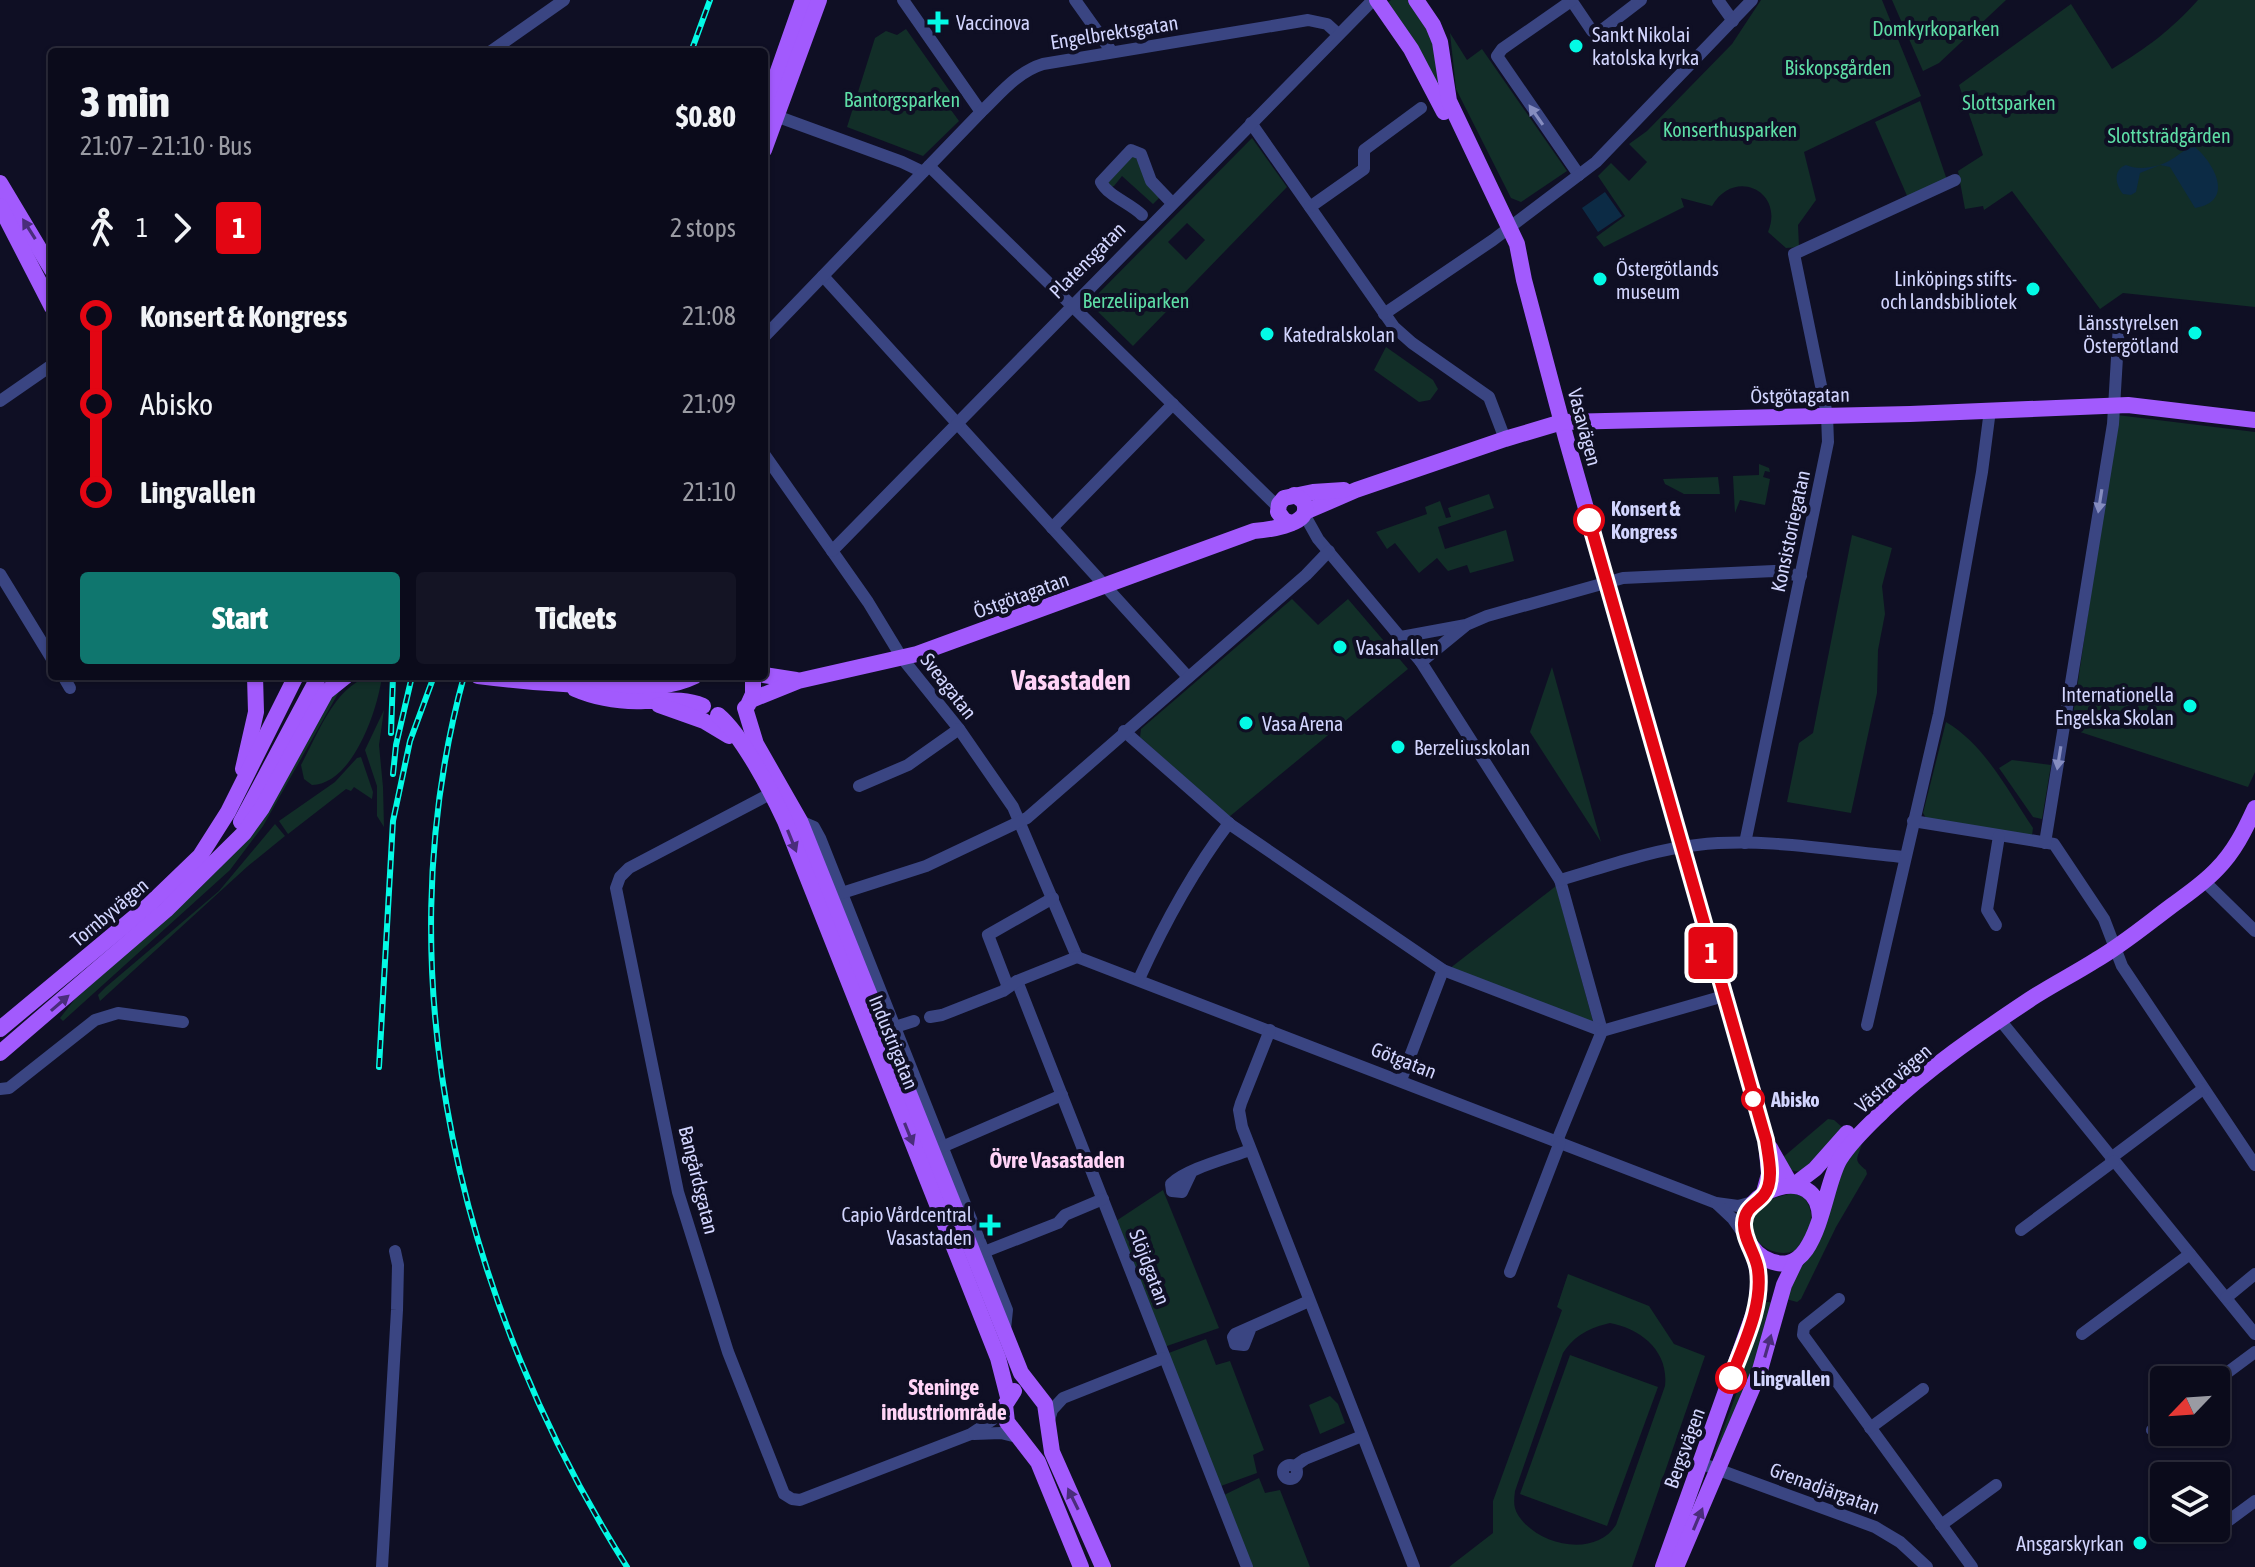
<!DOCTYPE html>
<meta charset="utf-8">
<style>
body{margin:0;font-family:"Asap Condensed",sans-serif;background:#141424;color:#f1f3f6;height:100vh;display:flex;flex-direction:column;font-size:30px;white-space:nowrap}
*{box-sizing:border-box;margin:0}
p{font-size:26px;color:#9a9ba3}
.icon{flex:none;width:44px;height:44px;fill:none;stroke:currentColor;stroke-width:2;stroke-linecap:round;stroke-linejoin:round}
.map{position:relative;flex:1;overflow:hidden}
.side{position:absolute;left:48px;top:48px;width:720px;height:632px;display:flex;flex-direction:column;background:#0b0b1b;border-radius:8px;box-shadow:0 2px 6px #0004,0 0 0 2px #2b2b3a}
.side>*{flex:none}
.badge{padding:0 16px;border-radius:6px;font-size:28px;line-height:52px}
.needle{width:52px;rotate:245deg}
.controls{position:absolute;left:2150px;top:1366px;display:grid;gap:16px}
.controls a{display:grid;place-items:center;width:80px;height:80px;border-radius:8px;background:#0b0b1b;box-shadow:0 2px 6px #0004,0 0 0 2px #2b2b3a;font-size:40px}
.map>.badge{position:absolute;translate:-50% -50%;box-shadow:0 0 0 4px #fff}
.legs{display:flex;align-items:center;gap:12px;height:88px;padding:0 32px;font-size:26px}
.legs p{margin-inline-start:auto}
.summary{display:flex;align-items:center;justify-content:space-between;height:136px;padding:0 32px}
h1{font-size:44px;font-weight:800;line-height:60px}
.primary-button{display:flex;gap:16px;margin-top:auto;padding:16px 32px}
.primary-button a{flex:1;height:92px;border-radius:8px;background:#0f766e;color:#fff;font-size:32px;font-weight:800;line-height:92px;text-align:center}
.primary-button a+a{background:#141424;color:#f1f3f6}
ul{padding:0 32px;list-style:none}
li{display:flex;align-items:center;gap:28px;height:88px;font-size:30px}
li i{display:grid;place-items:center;width:12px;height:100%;margin:0 10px;background:currentColor}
li i::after{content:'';width:20px;height:20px;margin:-10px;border:6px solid;border-radius:50%;background:#0b0b1b}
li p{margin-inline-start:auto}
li:first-child i{background:linear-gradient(#0000 50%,currentColor 0)}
li:last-child i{background:linear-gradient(currentColor 50%,#0000 0)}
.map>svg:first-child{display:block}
.green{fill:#122e28;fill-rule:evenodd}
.water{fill:#0c2b45}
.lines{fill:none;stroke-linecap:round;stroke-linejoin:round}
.minor{stroke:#3a4582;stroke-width:12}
.major{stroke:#a25afd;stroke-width:16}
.rail-casing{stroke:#03fae5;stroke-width:6}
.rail{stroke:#0f0f24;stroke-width:3;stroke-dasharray:9;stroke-linecap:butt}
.oneway{fill:#868dc0}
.oneway2{fill:#4a2d7b}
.line-1-casing{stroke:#fff;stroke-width:18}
.line-1{stroke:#e30613;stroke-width:12}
.poi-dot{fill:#03fae5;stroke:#0f0f24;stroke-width:3}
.stop-1-dot{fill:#fff;stroke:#e30613;stroke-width:4}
.labels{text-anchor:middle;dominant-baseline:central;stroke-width:8;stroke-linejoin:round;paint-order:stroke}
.poi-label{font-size:20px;fill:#d2d5fe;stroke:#0f0f24;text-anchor:start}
.park-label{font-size:20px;fill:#5edea6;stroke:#0f0f24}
.street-label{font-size:20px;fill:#d2d5fe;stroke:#0f0f24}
.stop-label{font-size:20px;font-weight:bold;fill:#d2d5fe;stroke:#0f0f24;text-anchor:start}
.neighbourhood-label{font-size:22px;font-weight:bold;fill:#ffd4f7;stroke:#0f0f24}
.district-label{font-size:28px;font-weight:bold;fill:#ffd4f7;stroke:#0f0f24}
</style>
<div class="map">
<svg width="2255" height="1567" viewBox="0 0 2255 1567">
<rect width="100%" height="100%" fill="#0f0f24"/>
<g class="green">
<polygon points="1391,0 1412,0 1431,27 1442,90 1384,5"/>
<path d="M1761,0h121l39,96 -117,56 12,48 -18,25 1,22 -13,1 -18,-16c17,-41 -34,-65 -56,-26l-31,-8 3,9 -80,40 -8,-10 29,-21 -27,-40 13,-13 18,18 18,-19 -18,-18 18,-13 85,-87z"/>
<polygon points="1892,0 2006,0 1939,63 1923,71"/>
<path d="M2198,0h57v307l-132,-14 -23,16 -88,-118 -28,19 -1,-4 -18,3 -7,-38 25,-16 -24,-70 112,-81 41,65c35,-21 59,-39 86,-69z"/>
<polygon points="906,29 956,100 948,106 959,121 923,156 847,127 875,38 886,31 897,35"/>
<polygon points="1450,33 1467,60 1482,49 1567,171 1521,202 1511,198 1456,89"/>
<polygon points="1920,101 1947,180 1908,198 1875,122"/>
<path d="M1252,138l35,49 -154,159 -44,-43zM1187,223l18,17 -19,20 -18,-18z"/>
<polygon points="1134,155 1160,197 1153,204 1122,176 1114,186 1111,187 1107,180"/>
<polygon points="1386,347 1433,380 1438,389 1430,400 1419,402 1374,370"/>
<polygon points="2117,415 2255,432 2255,772 2248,787 2071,729"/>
<polygon points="1759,464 1769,468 1770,472 1765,471 1763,477 1770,479 1765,505 1740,500 1735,513 1733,476 1759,475"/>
<polygon points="1718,477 1720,494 1684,494 1665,484 1663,479"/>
<polygon points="1489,494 1494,508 1438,527 1445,549 1506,530 1514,561 1470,573 1467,565 1448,571 1437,558 1419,573 1395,543 1387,549 1376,532 1427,514 1425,507 1440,501 1446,518 1451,517 1448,508"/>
<polygon points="1852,535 1892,548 1882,586 1885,614 1878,650 1877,693 1851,813 1787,802 1799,743 1813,733"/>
<polygon points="1292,599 1318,625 1348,599 1408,669 1229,817 1140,737 1141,729"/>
<polygon points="1552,667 1601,842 1530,732"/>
<path d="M369,676h13c-4,33 -29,108 -70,109l-8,-6 -3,-14c17,-31 32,-76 68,-89z"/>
<polygon points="340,690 263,826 230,870 63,1021 60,1018 75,999 199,889 239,848 331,695"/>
<polygon points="384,710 379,745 383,787 384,827 377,816 377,786 365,750"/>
<path d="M1946,722c39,23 62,69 87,106l-1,8 -106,-18 -3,-5z"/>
<polygon points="361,757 373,792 372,799 354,787 351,791 346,789 288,834 279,821 335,782 357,758"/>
<polygon points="2012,760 2051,765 2042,819 2033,817 1999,768"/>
<polygon points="275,824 285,836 248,866 100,1001 98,995 106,987 219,891"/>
<polygon points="1556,886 1594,1025 1449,969"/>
<path d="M1828,1119l6,1 9,8 -40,43c-11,2 -16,-3 -22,-12z"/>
<path d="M1862,1143c-4,16 -10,16 4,27l1,4 -31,53 -35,72 -4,3 -11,-3 52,-127z"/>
<polygon points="1163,1190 1219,1328 1164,1347 1116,1221"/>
<path d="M1792,1193l12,4c15,23 5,34 -9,54 -31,10 -58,-22 -32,-46 7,-7 19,-9 29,-12z"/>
<path d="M1568,1274l81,32 25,38 31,12 -73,211h-183l44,-34v-32l69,-191 -5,-3zM1610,1323c31,6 59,28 55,63l-49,139c-21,33 -78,21 -98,-10 -5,-8 -4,-15 -3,-24l48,-138c12,-18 26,-25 47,-30z"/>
<polygon points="1763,1301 1773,1303 1760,1354 1717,1456 1714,1454 1740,1384 1744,1361"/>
<polygon points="1206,1339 1216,1365 1230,1361 1264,1450 1253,1455 1257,1473 1218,1487 1166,1354"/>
<polygon points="1570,1355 1658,1387 1607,1526 1520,1494"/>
<polygon points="1330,1396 1338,1404 1345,1423 1320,1434 1309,1405"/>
<polygon points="1259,1478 1265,1493 1280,1490 1310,1567 1252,1567 1224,1495"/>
</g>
<g class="water">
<path d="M2195,147c20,17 40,55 0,61l-25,-41 -10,-2 -20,8 -4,19 -5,3 -8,-1c-7,-9 -11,-24 3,-29 13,6 34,2 46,-6 9,-5 11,-10 23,-12z"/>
<polygon points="1605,192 1622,216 1598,232 1582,208"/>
</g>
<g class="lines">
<g class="minor">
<polyline points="903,0 981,112"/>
<polyline points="1075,0 1112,52"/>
<polyline points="1571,0 1592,31 1598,33 1641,0"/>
<polyline points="1718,0 1733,21"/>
<polyline points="1571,1 1502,49 1497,56 1579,175"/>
<polyline points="490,52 564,0"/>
<polyline points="776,116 902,162 923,172"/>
<polyline points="1251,123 1394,327 1412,343 1489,397 1505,439"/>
<polyline points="929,166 1278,507"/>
<polyline points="1310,207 1364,169 1364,150 1421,108"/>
<path d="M1142,215c-12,-12 -34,-19 -41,-33l30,-32 10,4 10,27 21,22"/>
<polyline points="823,276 1188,677"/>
<polyline points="1384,314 1493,240 1596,162 1752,0"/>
<path d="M764,337l217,-225c19,-18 36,-40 62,-48l265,-44 19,4 11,10"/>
<polyline points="0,401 52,365"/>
<polyline points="764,454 868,602 902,658 959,729 1013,807 1077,957"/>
<polyline points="1304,514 1318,539 1421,662 1560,880 1602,1031"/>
<polyline points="1052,528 1173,404"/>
<polyline points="832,551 1373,0"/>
<polyline points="0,574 52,659"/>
<polyline points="1401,637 1466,625 1487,616 1623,578 1774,571 1801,576"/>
<polyline points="1421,662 1465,626"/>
<polyline points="63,676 70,688"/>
<polyline points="1124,731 1231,825 1443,970 1602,1031"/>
<polyline points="859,786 908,765 959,729"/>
<polyline points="770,794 629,868 620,877 616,888 678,1192 728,1352 784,1494 792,1499 800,1500 971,1434 992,1420 1005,1405"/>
<polyline points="800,821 814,827 820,838 1007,1310 1005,1329"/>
<polyline points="1913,821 2054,844 2104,919 2122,966 2255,1165"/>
<polyline points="1745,843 1828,442 1827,415 1794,254 1955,180"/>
<polyline points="2045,843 2113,424 2119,324"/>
<path d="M1560,880c45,-13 91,-30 137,-35 68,-8 139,6 207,12"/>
<polyline points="2204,881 2255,931"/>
<polyline points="842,893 926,866 1027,818 1306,575 1329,551"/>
<polyline points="1996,925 1987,910 1999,836"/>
<polyline points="1077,957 1716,1203 1738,1206 1753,1202"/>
<path d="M1139,979c25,-55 53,-107 90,-156"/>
<polyline points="1017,981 1247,1567"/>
<polyline points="1008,987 988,935 1053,898"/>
<polyline points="930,1017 942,1015 1003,991 1017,981 1077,957"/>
<polyline points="2000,1020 2255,1334"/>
<polyline points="1867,1025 1939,714 1982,472 1990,410"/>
<polyline points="895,1027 914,1021"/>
<polyline points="1270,1030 1241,1103 1239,1110 1242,1127 1414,1567"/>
<polyline points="1401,1080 1443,970"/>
<polyline points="0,1089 9,1088 95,1020 118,1013 183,1022"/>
<polyline points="1557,1141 1602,1031 1724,996"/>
<polyline points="942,1147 1062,1095"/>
<polyline points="2111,1158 2203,1089"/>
<path d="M1191,1173l-9,19 -10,-1 -1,-7c15,-15 58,-26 79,-34"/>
<polyline points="1716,1203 1733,1219 1745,1236"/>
<polyline points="2021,1230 2114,1161"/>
<polyline points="984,1252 1058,1223 1065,1215 1103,1199"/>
<polyline points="1510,1272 1560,1142"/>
<polyline points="2226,1298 2255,1274"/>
<polyline points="1839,1299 1804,1327 1803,1335 1972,1567"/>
<polyline points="1251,1327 1244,1345 1235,1344 1233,1337 1235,1334 1309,1301"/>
<polyline points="2082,1334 2190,1254"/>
<polyline points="2216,1381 2255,1352"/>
<polyline points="1049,1420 1052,1410 1063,1398 1164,1358"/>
<polyline points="1870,1428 1923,1389"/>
<polyline points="2152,1430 2164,1421"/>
<polyline points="974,1434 1001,1433 1017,1437"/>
<polyline points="1700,1463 1875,1527 1900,1542 1927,1567"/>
<circle cx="1290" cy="1472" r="7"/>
<polyline points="1295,1466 1305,1459 1362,1436"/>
<polyline points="1941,1525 1996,1485"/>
<polyline points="2205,1538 2255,1501"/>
<polyline points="382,1567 397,1310 398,1265 395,1251"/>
</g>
<g class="major">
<polyline points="1377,0 1411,49 1444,112"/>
<polyline points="1416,0 1433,25 1440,42 1449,101 1517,244 1524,280 1566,438 1766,1140 1769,1174 1763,1196"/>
<polyline points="764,111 803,0"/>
<polyline points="764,150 819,0"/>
<polyline points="0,183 52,270"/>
<polyline points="0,206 52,307"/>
<polyline points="1305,512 1356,490 1505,439 1562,422 1910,414 2128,405 2255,420"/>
<polyline points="1291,523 1284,520 1278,512 1279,504 1284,498 1313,492 1344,490"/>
<polyline points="764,675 796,680"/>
<path d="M478,676c40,5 78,9 118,9 35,0 66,7 99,-9"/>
<path d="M575,689c23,10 46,13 70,12 21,0 38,-3 58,5"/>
<path d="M751,700l47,-19 119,-27 337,-123c13,-1 51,-6 51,-21 1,-9 -5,-12 -11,-15"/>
<polyline points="659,705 704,721 729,736"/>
<polyline points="748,705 753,694 753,676"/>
<polyline points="745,708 756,744 800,821 1021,1373 1045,1404 1052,1452 1103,1567"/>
<path d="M718,715c24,20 53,76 67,106l213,537 10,39"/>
<polyline points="243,769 256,712 255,676"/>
<polyline points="241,822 319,676"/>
<polyline points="0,1029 148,906 200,856 228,812 296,676"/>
<polyline points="0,1053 166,910 244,833 262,808 326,692 346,676"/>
<polyline points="1770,1148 1791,1185"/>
<polyline points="1794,1185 1815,1169 1847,1133"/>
<path d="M1820,1218c-2,-58 -82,-27 -76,11 2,12 10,23 20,29 55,30 58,-71 76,-99 12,-19 29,-34 44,-49 44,-42 94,-76 145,-110 21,-14 45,-26 67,-40 26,-15 50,-35 74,-53 16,-12 33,-23 47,-38 17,-17 28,-39 38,-61"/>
<polyline points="1014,1391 1005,1405 1007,1422 1038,1462 1081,1567"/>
<polyline points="1663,1567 1756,1307 1759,1277 1753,1250"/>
<polyline points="1676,1567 1760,1370 1784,1285 1796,1260"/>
</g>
<g class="rail-casing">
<g id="rail">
<polyline points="691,52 710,0"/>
<path d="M464,676c-83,303 -2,630 163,891"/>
<polyline points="391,733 393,676"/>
<polyline points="393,774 396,745 412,676"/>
<polyline points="379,1067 393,821 410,741 434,676"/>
</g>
</g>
<use href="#rail" class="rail"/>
</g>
<defs><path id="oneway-solid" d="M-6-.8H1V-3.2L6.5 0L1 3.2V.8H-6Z" transform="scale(2)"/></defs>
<g class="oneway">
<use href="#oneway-solid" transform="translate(1536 115) rotate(-125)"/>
<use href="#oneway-solid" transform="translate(2100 501) rotate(99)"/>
<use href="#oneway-solid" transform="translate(2059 758) rotate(99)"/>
</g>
<g class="oneway2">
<use href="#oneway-solid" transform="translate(29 229) rotate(-122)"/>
<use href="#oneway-solid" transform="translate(792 841) rotate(68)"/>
<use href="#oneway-solid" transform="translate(60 1003) rotate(-41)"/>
<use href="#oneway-solid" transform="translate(909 1134) rotate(68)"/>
<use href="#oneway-solid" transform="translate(1768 1346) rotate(-74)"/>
<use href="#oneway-solid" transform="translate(1073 1499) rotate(-116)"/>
<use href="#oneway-solid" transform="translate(1698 1519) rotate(-67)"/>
</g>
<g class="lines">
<g class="line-1-casing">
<path id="line-1" d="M1589,520l177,620c2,15 9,41 -2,55 -8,10 -19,12 -20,28 -1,16 12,31 14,47 5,37 -15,75 -27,108"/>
</g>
<use href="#line-1" class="line-1"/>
</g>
<g class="poi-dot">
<path d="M934 10h8v8h8v8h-8v8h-8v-8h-8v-8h8z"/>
<circle cx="1576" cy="46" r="8"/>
<circle cx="1600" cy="279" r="8"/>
<circle cx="2033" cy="289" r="8"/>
<circle cx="2195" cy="333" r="8"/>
<circle cx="1267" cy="334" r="8"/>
<circle cx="1340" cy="647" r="8"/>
<circle cx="2190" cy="706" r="8"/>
<circle cx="1246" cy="723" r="8"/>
<circle cx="1398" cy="747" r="8"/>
<path d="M986 1213h8v8h8v8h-8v8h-8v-8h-8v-8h8z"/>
<circle cx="2140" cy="1543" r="8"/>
</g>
<g class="stop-1-dot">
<circle cx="1589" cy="520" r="14"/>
<circle cx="1753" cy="1099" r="10"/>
<circle cx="1731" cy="1378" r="14"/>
</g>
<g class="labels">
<g class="poi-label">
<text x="956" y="22">Vaccinova</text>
<text x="1592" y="34">Sankt Nikolai<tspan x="1592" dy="23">katolska kyrka</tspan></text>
<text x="1616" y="268">Östergötlands<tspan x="1616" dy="23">museum</tspan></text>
<text x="2017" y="278" text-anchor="end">Linköpings stifts-<tspan x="2017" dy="23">och landsbibliotek</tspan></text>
<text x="2179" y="322" text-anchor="end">Länsstyrelsen<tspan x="2179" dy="23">Östergötland</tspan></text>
<text x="1283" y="334">Katedralskolan</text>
<text x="1356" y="647">Vasahallen</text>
<text x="2174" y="694" text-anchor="end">Internationella<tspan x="2174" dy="23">Engelska Skolan</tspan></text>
<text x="1262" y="723">Vasa Arena</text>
<text x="1414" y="747">Berzeliusskolan</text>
<text x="972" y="1214" text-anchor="end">Capio Vårdcentral<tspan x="972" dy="23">Vasastaden</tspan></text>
<text x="2124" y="1543" text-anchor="end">Ansgarskyrkan</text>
</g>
<g class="park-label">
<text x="1936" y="28">Domkyrkoparken</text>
<text x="1838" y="67">Biskopsgården</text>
<text x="902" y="99">Bantorgsparken</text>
<text x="2009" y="102">Slottsparken</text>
<text x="1730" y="129">Konserthusparken</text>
<text x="2169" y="135">Slottsträdgården</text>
<text x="1136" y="300">Berzeliiparken</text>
</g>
<g class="street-label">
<text transform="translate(1114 32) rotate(-9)">Engelbrektsgatan</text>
<text transform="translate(1087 260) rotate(-45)">Platensgatan</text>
<text transform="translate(1800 395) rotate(-1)">Östgötagatan</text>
<text transform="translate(1585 427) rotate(75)">Vasavägen</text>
<text transform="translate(1790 531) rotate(-78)">Konsistoriegatan</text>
<text transform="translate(1021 595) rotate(-20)">Östgötagatan</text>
<text transform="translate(949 686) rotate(52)">Sveagatan</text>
<text transform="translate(109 912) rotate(-40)">Tornbyvägen</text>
<text transform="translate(894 1042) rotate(68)">Industrigatan</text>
<text transform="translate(1404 1060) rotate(21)">Götgatan</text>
<text transform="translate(1893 1078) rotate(-41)">Västra vägen</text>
<text transform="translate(699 1180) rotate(76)">Bangårdsgatan</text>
<text transform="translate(1150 1267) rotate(69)">Slöjdgatan</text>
<text transform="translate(1684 1448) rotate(-70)">Bergsvägen</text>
<text transform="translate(1825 1488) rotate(20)">Grenadjärgatan</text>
</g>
<g class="stop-label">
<text x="1611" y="508">Konsert &amp;<tspan x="1611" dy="23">Kongress</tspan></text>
<text x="1771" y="1099">Abisko</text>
<text x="1753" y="1378">Lingvallen</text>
</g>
<g class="neighbourhood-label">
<text x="1057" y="1160">Övre Vasastaden</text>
<text x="944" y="1387">Steninge<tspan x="944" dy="25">industriområde</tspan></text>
</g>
<g class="district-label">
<text x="1071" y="680">Vasastaden</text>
</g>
</g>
</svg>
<div class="controls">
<a><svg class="needle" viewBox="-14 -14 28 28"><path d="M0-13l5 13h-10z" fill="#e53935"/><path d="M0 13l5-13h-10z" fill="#9a9ba3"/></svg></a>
<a><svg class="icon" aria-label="layers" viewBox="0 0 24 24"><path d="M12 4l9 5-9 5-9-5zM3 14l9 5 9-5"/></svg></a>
</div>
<b class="badge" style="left:1711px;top:953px;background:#e30613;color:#fff">1</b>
<section class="side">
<div class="summary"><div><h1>3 min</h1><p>21:07 – 21:10 · Bus</p></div><b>$0.80</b></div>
<div class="legs"><svg class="icon" aria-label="walk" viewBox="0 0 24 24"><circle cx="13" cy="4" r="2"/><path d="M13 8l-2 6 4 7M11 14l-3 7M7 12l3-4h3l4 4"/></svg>1<svg class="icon" aria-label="forward" viewBox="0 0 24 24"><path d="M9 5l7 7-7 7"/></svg><b class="badge" style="background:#e30613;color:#fff">1</b><p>2 stops</p></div>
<ul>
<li><i style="color:#e30613"></i><b>Konsert &amp; Kongress</b><p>21:08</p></li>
<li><i style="color:#e30613"></i><span>Abisko</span><p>21:09</p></li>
<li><i style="color:#e30613"></i><b>Lingvallen</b><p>21:10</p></li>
</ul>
<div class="primary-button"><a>Start</a><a>Tickets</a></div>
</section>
</div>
